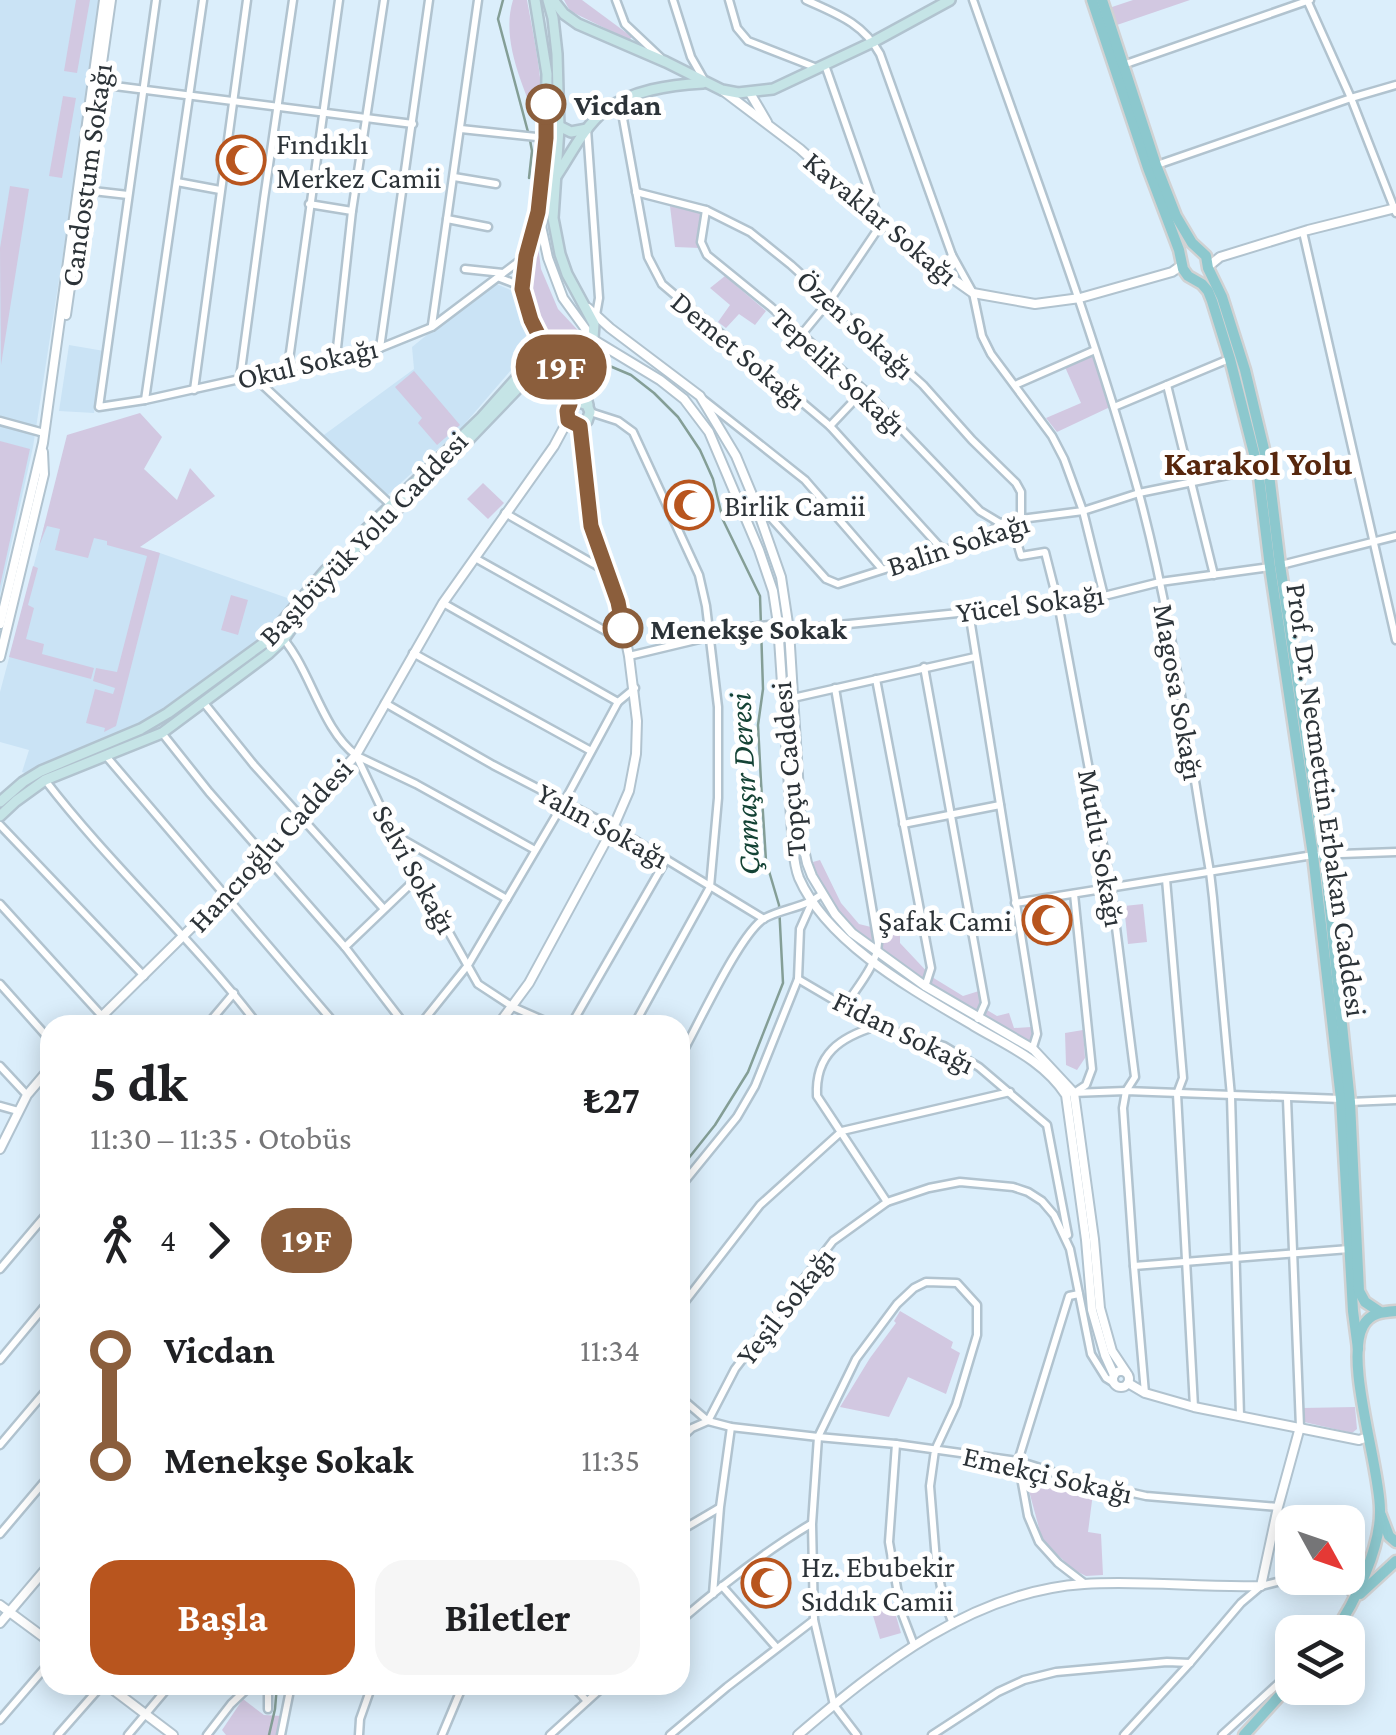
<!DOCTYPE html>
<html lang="tr">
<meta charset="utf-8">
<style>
body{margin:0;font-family:"Crimson Pro",serif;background:#f6f6f6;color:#202124;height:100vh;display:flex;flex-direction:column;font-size:38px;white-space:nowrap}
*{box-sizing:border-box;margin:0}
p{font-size:32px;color:#757577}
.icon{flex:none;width:55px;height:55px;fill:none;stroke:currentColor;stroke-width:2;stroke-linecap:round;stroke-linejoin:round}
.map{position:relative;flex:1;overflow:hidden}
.panel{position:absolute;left:40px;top:1015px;width:650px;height:680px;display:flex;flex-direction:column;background:#fff;border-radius:30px;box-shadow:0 5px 25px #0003}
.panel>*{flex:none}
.badge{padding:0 20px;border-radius:32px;font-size:35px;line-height:65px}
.needle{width:65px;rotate:130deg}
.controls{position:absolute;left:1275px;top:1505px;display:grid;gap:20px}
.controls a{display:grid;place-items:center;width:90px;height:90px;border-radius:20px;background:#fff;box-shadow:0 5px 25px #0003;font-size:50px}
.map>.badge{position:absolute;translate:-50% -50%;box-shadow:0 0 0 5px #fff}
.legs{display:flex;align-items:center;gap:15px;height:110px;padding:0 50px;font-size:32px}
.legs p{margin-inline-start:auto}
.summary{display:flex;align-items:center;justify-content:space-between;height:170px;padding:0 50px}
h1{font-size:55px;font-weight:700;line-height:75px}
.button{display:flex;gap:20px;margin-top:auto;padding:20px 50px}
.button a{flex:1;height:115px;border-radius:30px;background:#b8551e;color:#fff;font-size:40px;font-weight:700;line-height:115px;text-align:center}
.button a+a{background:#f6f6f6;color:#202124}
ul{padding:0 50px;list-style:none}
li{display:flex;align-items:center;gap:35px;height:110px;font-size:38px}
li i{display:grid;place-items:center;width:15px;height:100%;margin:0 12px;background:currentColor}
li i::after{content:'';width:25px;height:25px;margin:-12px;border:8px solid;border-radius:50%;background:#fff}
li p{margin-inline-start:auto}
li:first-child i{background:linear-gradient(#0000 50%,currentColor 0)}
li:last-child i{background:linear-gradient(currentColor 50%,#0000 0)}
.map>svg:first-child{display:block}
.built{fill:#cae3f5}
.green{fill:#d2c8e1}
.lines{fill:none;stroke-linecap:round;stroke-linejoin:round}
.stream{stroke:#849e96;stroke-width:2.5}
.minor-casing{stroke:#b1c3cf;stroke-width:11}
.tertiary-casing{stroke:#b1c3cf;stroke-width:12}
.secondary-casing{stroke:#b1c3cf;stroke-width:14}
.primary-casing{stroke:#d1d2d3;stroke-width:15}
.minor{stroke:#fff;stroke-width:6}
.tertiary{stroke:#fff;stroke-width:8}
.secondary{stroke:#c5e4e6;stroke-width:9}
.primary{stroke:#8cc8ce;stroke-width:10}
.line-1-casing{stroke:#fff;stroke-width:22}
.line-1{stroke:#8b5e3c;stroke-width:15}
.stop-1-dot{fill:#fff;stroke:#8b5e3c;stroke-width:5}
.labels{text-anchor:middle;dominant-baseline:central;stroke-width:10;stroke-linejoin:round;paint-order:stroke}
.stop-label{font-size:30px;font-weight:bold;fill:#2c3338;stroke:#fff;text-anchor:start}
.poi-label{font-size:30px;fill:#2c3338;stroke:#fff;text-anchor:start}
.street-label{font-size:30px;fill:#2c3338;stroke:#fff}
.water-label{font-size:32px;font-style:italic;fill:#144335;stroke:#fff}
.quarter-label{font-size:35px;font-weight:bold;fill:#57270d;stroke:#fff}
</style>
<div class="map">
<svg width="1396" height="1735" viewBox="0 0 1396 1735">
<rect width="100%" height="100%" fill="#dbeefb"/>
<g class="built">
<polygon points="0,0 100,0 73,190 33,447 0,595"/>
<polygon points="492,282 515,292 535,342 463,426 379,503 317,440 414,369 412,347"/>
<polygon points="69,345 104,351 94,413 59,411"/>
<polygon points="45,523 160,553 293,600 256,642 148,719 110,739 28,774 22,772 29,750 0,742 0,692"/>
</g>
<g class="green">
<polygon points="76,0 90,0 77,73 64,71"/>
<path d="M513,0h14c5,28 22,106 12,128 -14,-39 -39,-86 -26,-128z"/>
<polygon points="564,0 582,0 632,37 629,40 570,11"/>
<polygon points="1133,0 1190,0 1114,26 1109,8"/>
<polygon points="63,96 76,98 62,178 49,176"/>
<polygon points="10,186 29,189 1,365 0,248"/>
<polygon points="670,206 702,213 699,238 700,248 675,247"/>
<path d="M538,246l3,23 17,40 29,31 3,7c-31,31 -56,-39 -59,-62 -2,-13 4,-26 7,-39z"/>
<polygon points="725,276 766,311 755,325 739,314 726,328 718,322 730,305 710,288"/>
<polygon points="1092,355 1110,407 1057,432 1046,418 1081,403 1065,367"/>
<polygon points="414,371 460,425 437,445 418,423 422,418 395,387"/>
<polygon points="140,413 162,437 144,469 177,500 190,468 215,496 140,547 160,553 116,726 104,732 105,728 86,723 95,689 113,694 115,688 93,681 96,668 117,672 147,556 107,545 107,541 94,538 88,558 55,550 60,529 47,526 39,546 67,435"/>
<polygon points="0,441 30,449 0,586"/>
<polygon points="483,483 504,503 488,519 467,499"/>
<polygon points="33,566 38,568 28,605 34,608 26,639 44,644 42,654 94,668 91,679 9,657"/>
<polygon points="231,595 248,600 238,635 221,630"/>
<path d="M820,860l21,43 18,21 20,5v-5h21v19l32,34 31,19 16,-5 3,16 15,9 12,-3 5,15 17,-1 3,8 -3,10c-47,-26 -93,-54 -137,-85 -23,-17 -46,-33 -62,-56 -9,-13 -15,-28 -19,-42z"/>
<polygon points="1143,904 1147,942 1128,944 1124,906"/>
<polygon points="1083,1030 1085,1058 1077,1070 1066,1065 1065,1033"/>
<polygon points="900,1311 953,1342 951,1348 960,1353 946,1394 908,1377 889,1417 840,1407 870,1358 896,1323 894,1321"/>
<polygon points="1355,1407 1357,1429 1352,1433 1304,1422 1303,1408"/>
<polygon points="1025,1476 1093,1493 1088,1532 1101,1534 1103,1575 1086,1576 1072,1569 1042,1539"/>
<polygon points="892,1602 901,1633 880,1639 871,1609"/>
<polygon points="243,1699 264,1715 282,1716 277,1735 226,1735 222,1730"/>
</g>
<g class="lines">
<g class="stream">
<polyline points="503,0 498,19 528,132"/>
<polyline points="529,178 532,151 530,140"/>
<polyline points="605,364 631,375 654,393 678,417 700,450 713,479 723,520 760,596 763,689 758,725 761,782 766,861 779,905 783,983 748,1072 715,1125 680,1169"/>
<polyline points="269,1735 275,1709 277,1685"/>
</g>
<g class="minor-casing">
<g id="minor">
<polyline points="156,0 99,407 145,400 380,348 432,327 526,256"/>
<polyline points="616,0 625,24 660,57"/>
<polyline points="673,0 691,57 703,78"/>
<polyline points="729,0 737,28 748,41 817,68"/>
<path d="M806,0c31,14 57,23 74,54l72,201"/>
<path d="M973,0c57,163 119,324 165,490 34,125 50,255 72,382l3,26 18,198 9,320"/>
<polyline points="1307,0 1351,98 1396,213"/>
<polyline points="825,65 875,208 872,214"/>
<polyline points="1123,65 1310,0"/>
<polyline points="99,84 413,124"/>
<polyline points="620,102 648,257 662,284 830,426 939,546 946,550"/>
<polyline points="461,129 546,138"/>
<polyline points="587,129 599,298 596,315"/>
<polyline points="1157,165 1351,98 1396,85"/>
<polyline points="454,177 496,184"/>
<polyline points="177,182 220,190"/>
<polyline points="84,190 128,195"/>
<polyline points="636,192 706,210 750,232 791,265 923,385 972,440 1016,483 1021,492 1021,518"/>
<polyline points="309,204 352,211"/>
<polyline points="706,210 701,242 707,255 771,307 864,390 980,511 1000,523"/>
<polyline points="447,219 488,227"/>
<polyline points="1303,232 1396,640"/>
<polyline points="465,269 503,273"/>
<polyline points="939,269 946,265 952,255 973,293 982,336 991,354 1052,436 1064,459 1083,511 1104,596"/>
<polyline points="500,278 513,283 522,289"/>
<polyline points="432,325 478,0"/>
<polyline points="802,334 830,300 882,223"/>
<polyline points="380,348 429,0"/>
<polyline points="336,357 352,211 384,0"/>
<polyline points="288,367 339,0"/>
<polyline points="254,377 391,505"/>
<polyline points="240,378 264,199 293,0"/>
<polyline points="1015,385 1095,350"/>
<polyline points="1167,385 1214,575"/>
<polyline points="194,390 247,0"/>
<polyline points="145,400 203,0"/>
<polyline points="704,400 805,480 882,569"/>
<polyline points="1114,407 1229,359"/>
<polyline points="590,412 618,421 633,432 699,575 706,606 718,707 718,798 710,887 634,1025"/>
<polyline points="0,421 44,433"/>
<polyline points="830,426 864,390"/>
<polyline points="755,500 826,579 838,584 986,537 1000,523 1021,519 1083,511 1139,493 1257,469"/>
<polyline points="505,513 606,571"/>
<polyline points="1011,521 1021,556 1045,552 1058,603 1111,888 1135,1077 1126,1091 1123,1108 1134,1266 1145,1393"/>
<polyline points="475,558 627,643"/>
<polyline points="1281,565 1396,536"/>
<polyline points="443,603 618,702"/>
<polyline points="969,612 1037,1034 1032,1050"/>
<polyline points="789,630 1058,603 1104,596 1160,582 1270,567"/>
<path d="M276,631c34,32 43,96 80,124l38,80 84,149 35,23 41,18"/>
<polyline points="413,653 591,751"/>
<polyline points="629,656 750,627 778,624"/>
<polyline points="924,667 985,1003 978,1019"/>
<polyline points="876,679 931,968 925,987"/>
<path d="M835,688l43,255c-1,22 -21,44 -33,63"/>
<polyline points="793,698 975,657"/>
<polyline points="204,703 254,765 384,909"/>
<polyline points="385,703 493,765 618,830 764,919"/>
<polyline points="162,733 209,792 345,947 405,1025"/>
<polyline points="106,756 336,1025"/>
<polyline points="357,756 416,784 535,850"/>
<path d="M45,780c66,86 148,159 213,245"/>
<polyline points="903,824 1000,805"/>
<polyline points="0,825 144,976"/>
<polyline points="395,835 507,899"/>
<polyline points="1166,879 1183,1078 1177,1094 1194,1407"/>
<polyline points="1074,894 1092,1069 1086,1085 1077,1091"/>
<polyline points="1015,903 1313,855 1396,852"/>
<polyline points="0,904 102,1016"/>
<polyline points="345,947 418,877"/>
<polyline points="798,979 878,1026 944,1046 979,1067 1047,1125 1068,1235"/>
<polyline points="0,984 50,1040"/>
<polyline points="207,1025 234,993"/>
<polyline points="420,1025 468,965 564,802 618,702 635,688"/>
<polyline points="571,1025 666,860"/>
<path d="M877,1026c-37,11 -62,28 -60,70l70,106"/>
<path d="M680,1057c17,-29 60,-125 85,-139 19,-10 39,-10 57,-24"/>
<polyline points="0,1066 27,1095"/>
<polyline points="1072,1093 1126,1091 1341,1099"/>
<polyline points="1287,1099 1300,1427"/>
<polyline points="1350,1102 1396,1100"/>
<polyline points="0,1106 18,1111"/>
<polyline points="680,1187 737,1117 755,1086 798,979 800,929 812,902"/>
<polyline points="1134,1266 1349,1249"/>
<polyline points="0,1269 50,1210"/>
<polyline points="1079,1294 1069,1296 1018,1461 1028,1516 1039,1542 1058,1563 1084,1583"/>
<polyline points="680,1308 760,1205 842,1131 1010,1092"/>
<polyline points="0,1360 50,1300"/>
<polyline points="680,1397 708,1421 731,1427 818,1437 812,1524 814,1620 834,1705 857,1735"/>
<polyline points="680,1439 692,1428 708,1421 735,1369 833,1241 887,1202 929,1188 960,1182 1013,1187 1028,1192 1042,1201 1054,1215 1070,1249 1091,1354 1106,1378 1114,1383"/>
<polyline points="896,1444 889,1542 901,1611 914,1645"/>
<polyline points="0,1445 50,1386"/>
<polyline points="680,1531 719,1508"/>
<polyline points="0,1534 50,1475"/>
<polyline points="1339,1578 1355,1597"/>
<polyline points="722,1586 777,1648"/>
<polyline points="713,1594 720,1507 731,1427"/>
<path d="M680,1621c41,-35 84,-69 131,-97"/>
<polyline points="953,1624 943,1598 936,1561 930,1486 935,1450 956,1405 977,1335 977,1305 957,1283 926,1282 914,1288 897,1304 856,1359 818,1437 896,1444 1018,1461 1088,1483 1146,1496 1278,1507"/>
<polyline points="264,1685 268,1692 268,1709"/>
<polyline points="572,1685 587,1701"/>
<polyline points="0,1720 50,1662"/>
<polyline points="58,1735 102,1685"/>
<polyline points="128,1735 170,1685"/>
<polyline points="207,1735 231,1704 251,1685"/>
<polyline points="281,1735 291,1685"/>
<polyline points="359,1735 360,1719 372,1685"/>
<polyline points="442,1735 463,1685"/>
<polyline points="550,1735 605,1685"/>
<polyline points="670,1735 727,1687 814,1620"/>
<polyline points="932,1735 998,1692 1024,1680 1056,1672 1167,1662 1190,1663"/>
<polyline points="1124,1735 1190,1663 1241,1603 1261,1586 1293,1578"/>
<polyline points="1222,1735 1292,1671"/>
</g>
</g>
<g class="tertiary-casing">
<g id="tertiary">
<polyline points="722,90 800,149 882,223 939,269 973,293 1035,304 1080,298 1172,272 1182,265"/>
<polyline points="750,93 767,122"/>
<path d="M538,212l10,46 15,40 24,33 7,9 66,40 24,19 25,33 50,118 14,41 5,33 15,223c1,11 2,21 6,31 29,66 116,113 175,148 34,20 70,35 92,69l20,145 6,70 13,45 9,20"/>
<polyline points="1209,266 1220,257 1308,230 1396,208"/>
<polyline points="588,308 610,328 700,396 736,456 753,497 781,577 789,630 802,840 807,863 812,876 835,914 852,933 925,986 1033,1049 1074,1093 1094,1239 1100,1308 1112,1351 1126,1372"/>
<polyline points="66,315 111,0"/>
<polyline points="0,624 43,443 104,0"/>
<polyline points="0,657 44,474 43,452"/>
<polyline points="93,1025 265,855 356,755 443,603 554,446 568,420"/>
<polyline points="498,1025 529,983 613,828 629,791 636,754 637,721 629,656 618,602 591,525 580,425"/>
<polyline points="0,1149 27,1095 50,1068"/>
<circle cx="1121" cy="1379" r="8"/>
<polyline points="1128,1383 1145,1393 1194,1407 1359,1440 1368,1437"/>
<polyline points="0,1605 50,1642"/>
<polyline points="0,1623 50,1564"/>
<polyline points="107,1685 173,1735"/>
<path d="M798,1735c82,-70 175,-144 286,-151 59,-4 118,4 177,2l17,-79 22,-80"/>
</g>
</g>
<g class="secondary-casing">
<g id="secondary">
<polyline points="535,0 547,74 546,138 538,212 526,256 522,289 531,320 541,340 560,362 570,404 567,411 568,420 580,425 587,421 590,412 587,405 577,401 570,404"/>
<polyline points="548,0 553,18 557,54 559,128 553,218 560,254 567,274 594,324 592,352 584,374 583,387 588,405"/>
<polyline points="553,0 564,14 578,24 666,62 722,90 738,93 773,89 873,42 950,0"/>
<polyline points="557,125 571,132 587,129"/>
<path d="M557,175c14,-21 27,-48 47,-64 28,-21 66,-26 99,-28"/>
<polyline points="354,541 482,417 538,354 541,340"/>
<polyline points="0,802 23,782 41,771 141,729 168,713 264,643 326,570"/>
<polyline points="0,816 16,801 45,780 162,733 268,654 284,639 329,574 447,462 545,360 577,362 592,352"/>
</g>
</g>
<g class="primary-casing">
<g id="primary">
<polyline points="1092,0 1148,168 1179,250 1183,269 1188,276 1202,284 1208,291 1212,301 1230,359 1258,469 1270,567 1313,855 1341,1099 1353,1311 1358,1349"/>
<polyline points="1102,0 1156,165 1176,216 1192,243 1206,256 1208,268 1222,297 1245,370 1268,466 1280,565 1325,861 1350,1102 1359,1291 1365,1302 1380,1312"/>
<polyline points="1381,1515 1389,1536 1396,1542"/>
<polyline points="1360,1594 1396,1561"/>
<path d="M1334,1632c21,-28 47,-86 46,-122 0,-43 -36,-149 -17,-184 7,-13 19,-14 33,-15"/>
<polyline points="1244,1735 1292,1682"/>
</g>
</g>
<use href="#minor" class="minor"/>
<use href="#tertiary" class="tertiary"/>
<use href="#secondary" class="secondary"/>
<use href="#primary" class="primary"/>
</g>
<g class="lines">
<g class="line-1-casing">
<polyline id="line-1" points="546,104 546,138 538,212 526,256 522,289 531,320 541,340 560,362 570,404 567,411 568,420 580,426 591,526 618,602 623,628"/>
</g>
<use href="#line-1" class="line-1"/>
</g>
<defs>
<g id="mosque-ring" transform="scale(2.5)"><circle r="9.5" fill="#fff" stroke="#b8551e" stroke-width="1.5"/><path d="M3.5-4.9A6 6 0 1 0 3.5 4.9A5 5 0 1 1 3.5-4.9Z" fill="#b8551e"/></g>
</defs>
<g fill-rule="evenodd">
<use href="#mosque-ring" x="241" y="160"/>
<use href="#mosque-ring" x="689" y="505"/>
<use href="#mosque-ring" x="1047" y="920"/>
<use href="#mosque-ring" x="766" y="1583"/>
</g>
<g class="stop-1-dot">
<circle cx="546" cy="104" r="18"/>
<circle cx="623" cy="628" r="18"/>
</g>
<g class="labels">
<g class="stop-label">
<text x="574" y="104">Vicdan</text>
<text x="650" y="628">Menekşe Sokak</text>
</g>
<g class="poi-label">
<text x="276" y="143">Fındıklı<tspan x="276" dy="34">Merkez Camii</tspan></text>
<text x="724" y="505">Birlik Camii</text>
<text x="1012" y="920" text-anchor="end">Şafak Cami</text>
<text x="801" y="1566">Hz. Ebubekir<tspan x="801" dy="34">Sıddık Camii</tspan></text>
</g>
<g class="street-label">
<text transform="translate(86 175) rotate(-82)">Candostum Sokağı</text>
<text transform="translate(881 218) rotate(40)">Kavaklar Sokağı</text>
<text transform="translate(856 324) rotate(42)">Özen Sokağı</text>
<text transform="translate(739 350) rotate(40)">Demet Sokağı</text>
<text transform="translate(307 363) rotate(-13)">Okul Sokağı</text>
<text transform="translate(839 371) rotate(43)">Tepelik Sokağı</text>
<text transform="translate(363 538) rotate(-46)">Başıbüyük Yolu Caddesi</text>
<text transform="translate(958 544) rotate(-18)">Balin Sokağı</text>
<text transform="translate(1030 603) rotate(-7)">Yücel Sokağı</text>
<text transform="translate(1179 692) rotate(80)">Magosa Sokağı</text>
<text transform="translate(788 769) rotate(-95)">Topçu Caddesi</text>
<text transform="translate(1327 800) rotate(82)">Prof. Dr. Necmettin Erbakan Caddesi</text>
<text transform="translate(603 825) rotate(29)">Yalın Sokağı</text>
<text transform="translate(270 845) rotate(-47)">Hancıoğlu Caddesi</text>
<text transform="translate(1102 848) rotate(80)">Mutlu Sokağı</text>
<text transform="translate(415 869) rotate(61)">Selvi Sokağı</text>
<text transform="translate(904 1032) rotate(26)">Fidan Sokağı</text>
<text transform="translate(785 1306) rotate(-52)">Yeşil Sokağı</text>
<text transform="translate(1048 1474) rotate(13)">Emekçi Sokağı</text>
</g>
<g class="water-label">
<text transform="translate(744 784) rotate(-93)">Çamaşır Deresi</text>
</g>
<g class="quarter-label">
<text x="1258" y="463">Karakol Yolu</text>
</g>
</g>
</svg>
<div class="controls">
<a><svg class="needle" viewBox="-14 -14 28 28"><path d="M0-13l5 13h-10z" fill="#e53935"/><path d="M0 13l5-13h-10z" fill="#757577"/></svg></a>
<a><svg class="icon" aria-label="layers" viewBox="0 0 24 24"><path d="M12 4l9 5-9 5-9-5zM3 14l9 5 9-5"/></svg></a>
</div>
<b class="badge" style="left:561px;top:367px;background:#8b5e3c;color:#fff">19F</b>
<section class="panel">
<div class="summary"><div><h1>5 dk</h1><p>11:30 – 11:35 · Otobüs</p></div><b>₺27</b></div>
<div class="legs"><svg class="icon" aria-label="walk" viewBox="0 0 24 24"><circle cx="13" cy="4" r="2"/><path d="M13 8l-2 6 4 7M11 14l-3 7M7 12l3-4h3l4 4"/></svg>4<svg class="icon" aria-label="forward" viewBox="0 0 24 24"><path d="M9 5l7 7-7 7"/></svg><b class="badge" style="background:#8b5e3c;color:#fff">19F</b></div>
<ul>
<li><i style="color:#8b5e3c"></i><b>Vicdan</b><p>11:34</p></li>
<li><i style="color:#8b5e3c"></i><b>Menekşe Sokak</b><p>11:35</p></li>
</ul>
<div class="button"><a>Başla</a><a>Biletler</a></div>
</section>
</div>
